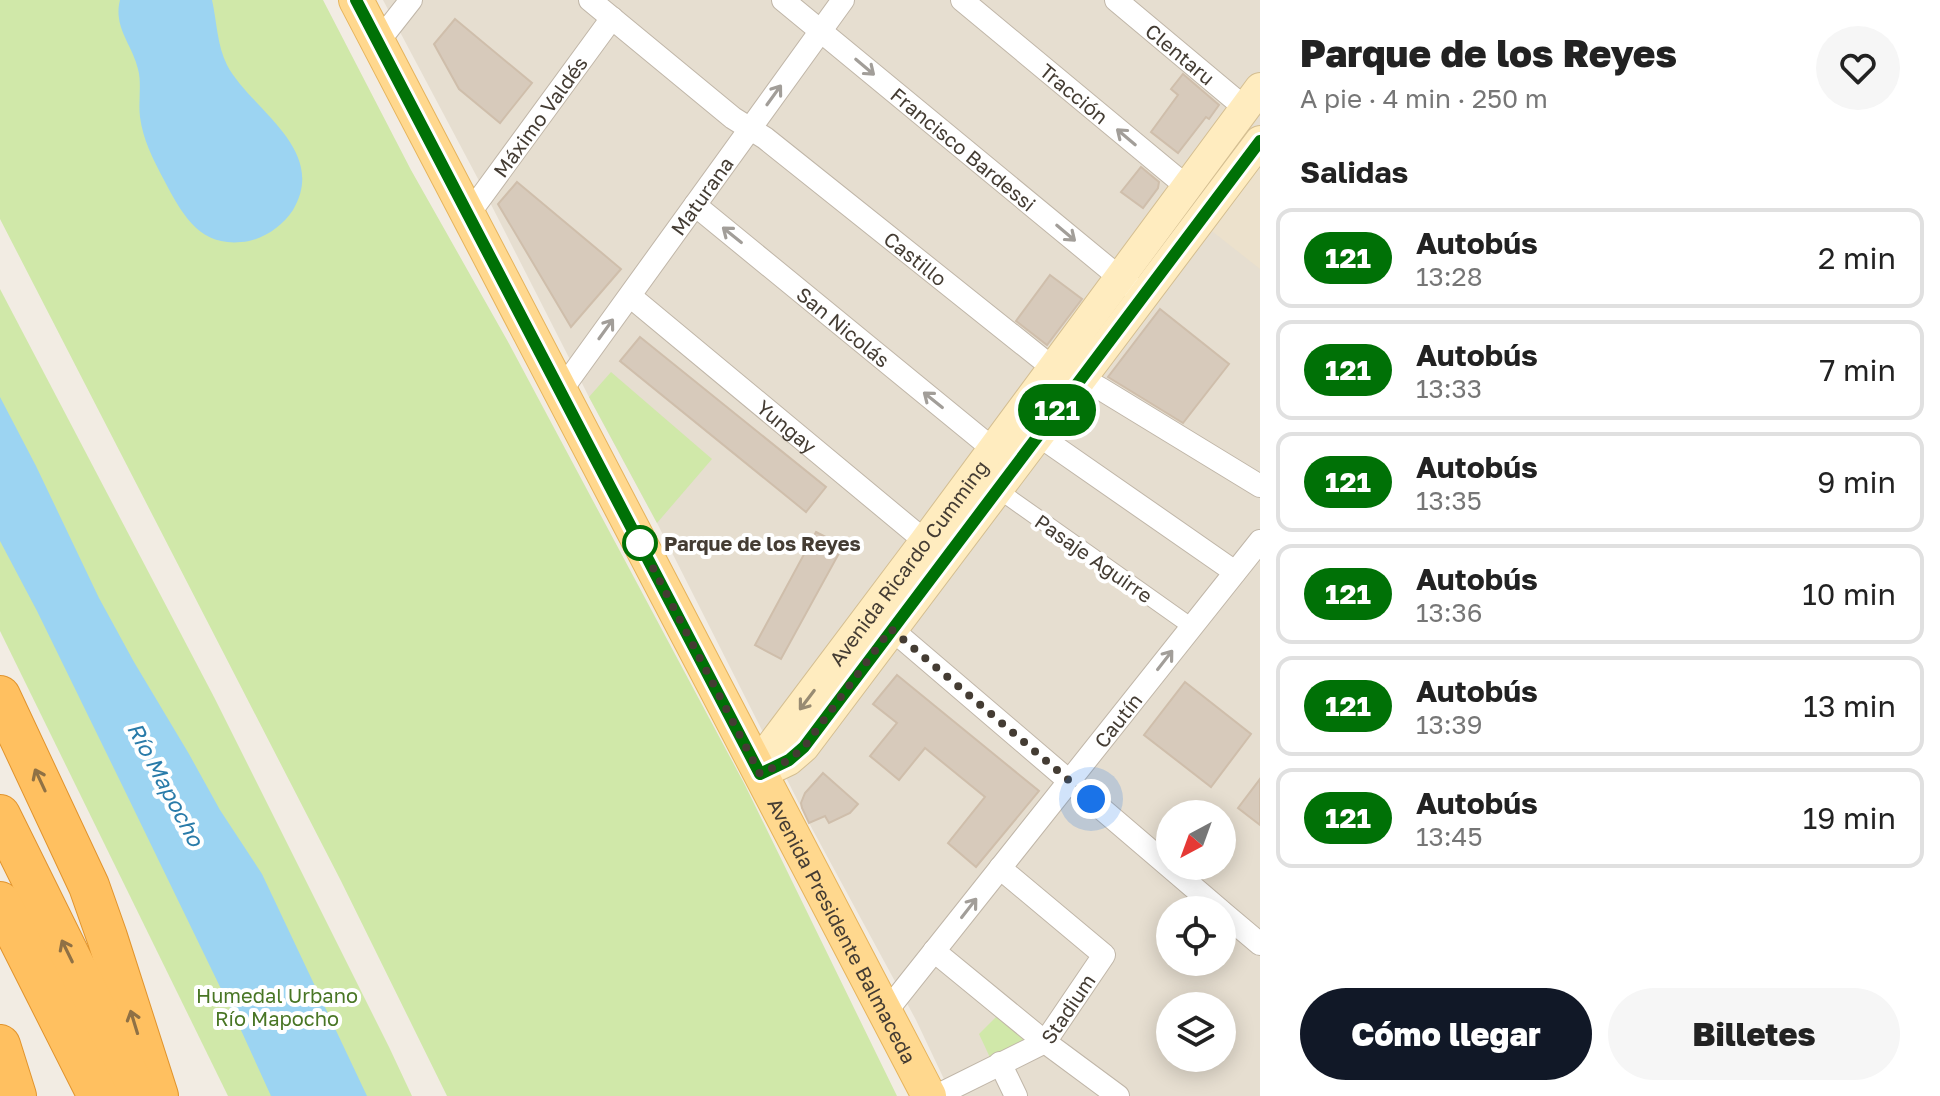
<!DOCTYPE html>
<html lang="es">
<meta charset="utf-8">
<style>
body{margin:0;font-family:"Golos Text",sans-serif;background:#f6f6f6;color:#222;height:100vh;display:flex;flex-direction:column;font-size:30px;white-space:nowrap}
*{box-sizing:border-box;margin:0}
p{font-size:26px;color:#767676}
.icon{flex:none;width:44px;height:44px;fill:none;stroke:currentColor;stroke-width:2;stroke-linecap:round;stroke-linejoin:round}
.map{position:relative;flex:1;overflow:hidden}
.panel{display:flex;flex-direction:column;background:#fff;width:680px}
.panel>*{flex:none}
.badge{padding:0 16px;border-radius:26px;font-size:28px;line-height:52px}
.needle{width:52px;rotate:221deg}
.buttons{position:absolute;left:1156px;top:800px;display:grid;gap:16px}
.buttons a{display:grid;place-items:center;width:80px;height:80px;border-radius:50%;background:#fff;box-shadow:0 4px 20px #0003;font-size:40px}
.you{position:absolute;width:40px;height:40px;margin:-20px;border:6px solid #fff;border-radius:50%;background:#1a73e8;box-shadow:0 0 0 12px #1a73e833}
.map>.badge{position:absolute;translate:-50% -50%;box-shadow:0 0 0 4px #fff}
h2{padding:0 40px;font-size:30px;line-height:72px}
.round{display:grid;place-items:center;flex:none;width:84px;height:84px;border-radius:42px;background:#f6f6f6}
.head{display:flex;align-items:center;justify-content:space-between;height:136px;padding:0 40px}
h1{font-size:38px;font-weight:800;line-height:60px}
.cta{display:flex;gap:16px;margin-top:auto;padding:16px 40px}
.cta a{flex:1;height:92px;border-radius:48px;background:#111827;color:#fff;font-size:32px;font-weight:800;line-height:92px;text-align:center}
.cta a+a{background:#f6f6f6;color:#222}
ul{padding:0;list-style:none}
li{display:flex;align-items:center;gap:24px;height:100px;margin:0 16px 12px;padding:0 24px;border:4px solid #e0e0e0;border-radius:16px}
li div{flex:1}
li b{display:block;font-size:30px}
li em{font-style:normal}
li .badge{min-width:88px;font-weight:700;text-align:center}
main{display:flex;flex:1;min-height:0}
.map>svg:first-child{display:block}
.residential{fill:#e6ded0;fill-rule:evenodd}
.education{fill:#ece1cc}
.green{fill:#d0e8a9}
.water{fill:#9cd4f2}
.building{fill:#d7cabb;stroke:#cfbeab;stroke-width:2}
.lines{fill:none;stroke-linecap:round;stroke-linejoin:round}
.pedestrian-casing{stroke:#c0b6a8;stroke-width:18}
.minor-casing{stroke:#c0b6a8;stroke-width:24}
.secondary-casing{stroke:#d4be91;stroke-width:32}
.primary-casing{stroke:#e6b45c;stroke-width:36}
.motorway-casing{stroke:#e1942d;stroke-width:42}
.pedestrian{stroke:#fff;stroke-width:16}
.minor{stroke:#fff;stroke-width:22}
.secondary{stroke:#ffecbf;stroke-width:30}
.primary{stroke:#ffd88e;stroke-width:34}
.motorway{stroke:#ffc060;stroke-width:40}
.oneway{stroke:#a29e99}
.oneway2{stroke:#988b72}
.oneway3{stroke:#8f7145}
.line-casing{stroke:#fff;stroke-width:18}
.line{stroke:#007106;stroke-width:12}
.walk{stroke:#443c33;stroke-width:8;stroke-dasharray:0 14.4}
.stop-dot{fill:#fff;stroke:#007106;stroke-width:4}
.labels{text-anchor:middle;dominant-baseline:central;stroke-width:8;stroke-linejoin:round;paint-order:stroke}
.street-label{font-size:20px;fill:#443c33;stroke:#fff}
.stop-label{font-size:20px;font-weight:bold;fill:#443c33;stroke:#fff;text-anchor:start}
.park-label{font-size:20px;fill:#497625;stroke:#fff}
.water-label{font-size:22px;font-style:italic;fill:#297ba9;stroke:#fff}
</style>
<main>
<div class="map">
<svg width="1260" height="1096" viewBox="0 0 1260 1096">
<rect width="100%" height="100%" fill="#f2ece3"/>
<path class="residential" d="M383,0h877v1096h-308l-36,-76 -107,-197 -152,-300 -68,-126 -112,-220zM1170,814h52v52h-52zM1170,910h52v52h-52zM1170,1006h52v52h-52z"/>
<polygon class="education" points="1260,164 1260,269 1208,228"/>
<g class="green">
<polygon points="0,0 323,0 411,170 507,340 745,785 897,1096 447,1096 341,881 0,219"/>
<polygon points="0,289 214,697 389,1047 412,1096 228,1096 0,631"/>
<polygon points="611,372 712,459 657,523 589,397"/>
<polygon points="998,1015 1018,1030 1027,1047 993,1064 979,1034"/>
</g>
<g class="water">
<path d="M120,0h92c5,22 5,45 15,65 23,44 102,84 66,145 -10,15 -26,27 -44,31 -48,9 -66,-25 -85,-61 -11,-21 -21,-40 -24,-63 -2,-16 2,-33 -2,-48 -6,-25 -25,-42 -18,-69z"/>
<polygon points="0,397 36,466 99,598 134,662 189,754 220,810 262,874 367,1096 271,1096 240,1028 123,787 37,611 0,541"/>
</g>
<g class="building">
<polygon points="455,19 532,83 500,123 459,89 434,44"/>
<polygon points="1183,74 1219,105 1209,119 1206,117 1178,153 1151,132 1178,95 1171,89"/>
<polygon points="1141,167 1159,182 1158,188 1143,208 1121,192"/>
<polygon points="517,182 621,269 571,327 498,204"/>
<polygon points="1050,275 1082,299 1047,345 1016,321"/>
<polygon points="1160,309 1229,364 1183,423 1108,377"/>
<polygon points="640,337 826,487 806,512 620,361"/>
<polygon points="816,532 843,546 781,659 755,645"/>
<polygon points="897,675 1039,791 976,867 948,843 985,797 925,748 899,780 870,756 897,723 873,704"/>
<polygon points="1185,682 1251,734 1211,787 1144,735"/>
<polygon points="823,773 858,804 850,813 829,823 825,816 809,823 802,808 801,803 805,793"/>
<polygon points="1260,779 1260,825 1238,808"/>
</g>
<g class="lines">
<g class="pedestrian-casing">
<polyline id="pedestrian" points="997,489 1192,627"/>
</g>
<g class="minor-casing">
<g id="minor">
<path id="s1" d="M590,0l143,118 32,20 288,230 28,10 20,11 159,97"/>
<path id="s2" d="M783,0l348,287"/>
<path id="s3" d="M962,0l224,186"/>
<path id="s4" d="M1116,0l129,108"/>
<polyline points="378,42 411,0"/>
<path id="s5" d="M695,205l298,244"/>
<path id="s6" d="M468,215l144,-197"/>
<path id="s7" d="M630,296l307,255"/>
<path id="s8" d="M560,392l283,-392"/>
<polyline points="1038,435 1235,572"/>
<polyline points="882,621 1220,910"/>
<polyline points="1222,912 1260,944"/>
<polyline points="934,951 1045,1042 1118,1096"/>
<path id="s9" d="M885,1013l375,-472"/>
<polyline points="1000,1063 1016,1096"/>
<path id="s10" d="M936,1096l109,-54 59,-87 -104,-87"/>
</g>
</g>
<g class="secondary-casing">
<g id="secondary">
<path id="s11" d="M756,766l169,-225 335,-453"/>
<polyline points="760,774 789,760 804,747 1260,141"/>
</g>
</g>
<g class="primary-casing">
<g id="primary">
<path id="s12" d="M356,0l573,1096"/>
</g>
</g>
<g class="motorway-casing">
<g id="motorway">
<polyline points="0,696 89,886 107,937 158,1096"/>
<polyline points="0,815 132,1082"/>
<polyline points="0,902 98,1096"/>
<polyline points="0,1045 16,1096"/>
</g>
</g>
<use href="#pedestrian" class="pedestrian"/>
<use href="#minor" class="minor"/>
<use href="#secondary" class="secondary"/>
<use href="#primary" class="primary"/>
<use href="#motorway" class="motorway"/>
</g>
<defs><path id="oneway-shaft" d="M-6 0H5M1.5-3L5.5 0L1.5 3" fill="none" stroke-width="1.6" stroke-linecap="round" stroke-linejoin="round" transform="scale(2)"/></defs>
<g class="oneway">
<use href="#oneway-shaft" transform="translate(865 67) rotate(40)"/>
<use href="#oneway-shaft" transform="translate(774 95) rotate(-54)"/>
<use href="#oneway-shaft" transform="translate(1126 137) rotate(-140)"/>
<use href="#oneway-shaft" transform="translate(1066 233) rotate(40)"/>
<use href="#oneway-shaft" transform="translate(732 235) rotate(-141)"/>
<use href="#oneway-shaft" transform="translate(606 329) rotate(-54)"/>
<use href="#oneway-shaft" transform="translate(933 400) rotate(-141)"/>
<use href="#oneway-shaft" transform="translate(1165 660) rotate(-52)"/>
<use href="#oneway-shaft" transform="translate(969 908) rotate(-52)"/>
</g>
<use class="oneway2" href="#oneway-shaft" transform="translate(807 700) rotate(127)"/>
<g class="oneway3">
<use href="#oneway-shaft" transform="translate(40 780) rotate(-115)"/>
<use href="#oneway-shaft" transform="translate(67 951) rotate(-116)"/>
<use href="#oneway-shaft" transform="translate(134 1022) rotate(-107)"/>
</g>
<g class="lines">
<g class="line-casing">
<polyline id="line" points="356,0 760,774 789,760 804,747 1260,141"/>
</g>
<use href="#line" class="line"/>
<polyline class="walk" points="640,543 760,774 789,760 804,747 891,629 1091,799"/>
</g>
<circle class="stop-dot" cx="640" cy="543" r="16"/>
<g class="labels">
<g class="street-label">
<text stroke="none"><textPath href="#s4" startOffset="84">Clentaru</textPath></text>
<text stroke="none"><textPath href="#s3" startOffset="146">Tracción</textPath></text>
<text stroke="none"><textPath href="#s6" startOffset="122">Máximo Valdés</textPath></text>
<text stroke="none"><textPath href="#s2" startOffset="234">Francisco Bardessi</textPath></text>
<text stroke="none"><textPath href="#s8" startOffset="242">Maturana</textPath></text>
<text stroke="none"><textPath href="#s1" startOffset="416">Castillo</textPath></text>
<text stroke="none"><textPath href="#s5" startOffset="192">San Nicolás</textPath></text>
<text stroke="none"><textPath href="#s7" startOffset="204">Yungay</textPath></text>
<text transform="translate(1094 558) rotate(35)">Pasaje Aguirre</text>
<text stroke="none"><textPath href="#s11" startOffset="254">Avenida Ricardo Cumming</textPath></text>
<text stroke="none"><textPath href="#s9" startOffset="374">Cautín</textPath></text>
<text stroke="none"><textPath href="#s12" startOffset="1050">Avenida Presidente Balmaceda</textPath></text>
<text stroke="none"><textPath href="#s10" startOffset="162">Stadium</textPath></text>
</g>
<g class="stop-label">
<text x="664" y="543">Parque de los Reyes</text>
</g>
<g class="park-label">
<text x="277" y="995">Humedal Urbano<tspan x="277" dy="23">Río Mapocho</tspan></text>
</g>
<g class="water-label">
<text transform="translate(166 784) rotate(62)">Río Mapocho</text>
</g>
</g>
</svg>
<div class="buttons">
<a><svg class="needle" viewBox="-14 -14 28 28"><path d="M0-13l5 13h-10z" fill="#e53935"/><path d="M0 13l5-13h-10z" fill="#767676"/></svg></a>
<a><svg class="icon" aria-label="locate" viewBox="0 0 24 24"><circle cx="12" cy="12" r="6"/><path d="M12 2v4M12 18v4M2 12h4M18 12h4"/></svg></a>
<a><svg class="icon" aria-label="layers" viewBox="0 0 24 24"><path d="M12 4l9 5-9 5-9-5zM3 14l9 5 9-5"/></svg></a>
</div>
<div class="you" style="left:1091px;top:799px"></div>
<b class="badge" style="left:1057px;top:410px;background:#007106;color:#fff">121</b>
</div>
<section class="panel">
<div class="head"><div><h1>Parque de los Reyes</h1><p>A pie · 4 min · 250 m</p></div><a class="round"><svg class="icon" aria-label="heart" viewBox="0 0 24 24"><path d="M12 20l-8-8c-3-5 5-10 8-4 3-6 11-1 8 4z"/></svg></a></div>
<h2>Salidas</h2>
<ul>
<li><span class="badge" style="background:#007106;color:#fff">121</span><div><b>Autobús</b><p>13:28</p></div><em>2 min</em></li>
<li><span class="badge" style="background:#007106;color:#fff">121</span><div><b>Autobús</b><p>13:33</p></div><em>7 min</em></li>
<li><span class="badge" style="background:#007106;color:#fff">121</span><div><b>Autobús</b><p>13:35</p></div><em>9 min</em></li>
<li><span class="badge" style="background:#007106;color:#fff">121</span><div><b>Autobús</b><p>13:36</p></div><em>10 min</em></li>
<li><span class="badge" style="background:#007106;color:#fff">121</span><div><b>Autobús</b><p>13:39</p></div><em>13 min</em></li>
<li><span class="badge" style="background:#007106;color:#fff">121</span><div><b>Autobús</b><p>13:45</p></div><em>19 min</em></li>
</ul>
<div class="cta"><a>Cómo llegar</a><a>Billetes</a></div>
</section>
</main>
